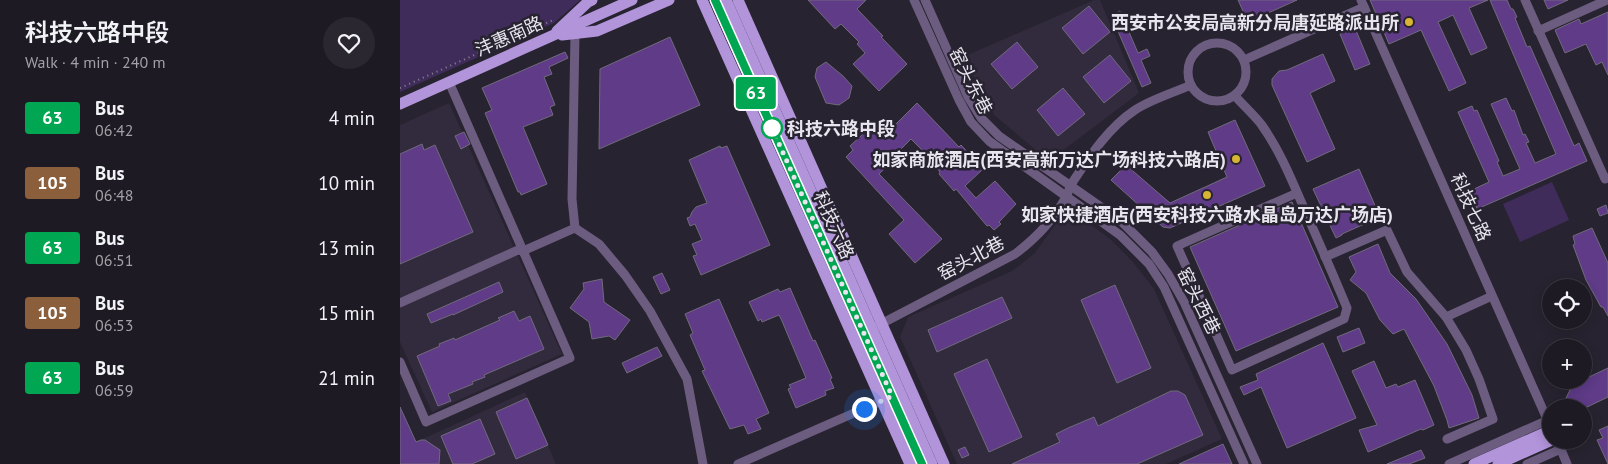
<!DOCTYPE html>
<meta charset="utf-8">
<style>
body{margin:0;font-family:"PT Sans","Noto Sans SC",sans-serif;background:#2b2731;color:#f1f3f6;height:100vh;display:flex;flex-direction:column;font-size:19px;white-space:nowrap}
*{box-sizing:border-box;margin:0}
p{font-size:16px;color:#a1a1a6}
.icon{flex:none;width:28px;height:28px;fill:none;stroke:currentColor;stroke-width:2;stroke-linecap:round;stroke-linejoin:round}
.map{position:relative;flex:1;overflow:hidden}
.panel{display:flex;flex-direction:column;background:#1e1a24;width:400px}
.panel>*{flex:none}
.badge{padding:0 10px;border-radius:4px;font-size:18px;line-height:32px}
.fabs{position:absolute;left:1142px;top:279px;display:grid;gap:10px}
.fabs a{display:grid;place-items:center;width:50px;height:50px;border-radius:50%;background:#1e1a24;box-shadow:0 2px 12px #0003,0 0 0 1px #3c3841;font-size:25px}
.you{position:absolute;width:25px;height:25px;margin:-12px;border:4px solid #fff;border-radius:50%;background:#1a73e8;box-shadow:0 0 0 8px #1a73e833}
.map>.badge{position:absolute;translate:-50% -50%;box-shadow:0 0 0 2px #fff}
.round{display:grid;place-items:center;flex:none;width:52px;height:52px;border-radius:26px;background:#2b2731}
.overview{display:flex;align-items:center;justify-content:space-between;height:85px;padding:0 25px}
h1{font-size:24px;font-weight:600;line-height:38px}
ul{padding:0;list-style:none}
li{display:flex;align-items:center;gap:15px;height:65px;padding:0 25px}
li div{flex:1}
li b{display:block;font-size:19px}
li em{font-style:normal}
li .badge{min-width:55px;font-weight:700;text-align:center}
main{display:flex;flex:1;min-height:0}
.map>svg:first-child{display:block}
.built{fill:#322a3d}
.green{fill:#402c5a}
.building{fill:#5f3b88;stroke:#716b7b}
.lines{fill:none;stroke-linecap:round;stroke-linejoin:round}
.path{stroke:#898590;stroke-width:2;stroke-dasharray:1 4;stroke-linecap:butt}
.minor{stroke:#6c5d80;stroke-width:9}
.major{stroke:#b294db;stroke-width:11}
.line-casing{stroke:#fff;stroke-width:11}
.line{stroke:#00a651;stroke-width:8}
.walk{stroke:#e8e5ee;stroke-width:5;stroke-dasharray:0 9}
.poi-dot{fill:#d7b434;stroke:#282330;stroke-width:2}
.stop-dot{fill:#fff;stroke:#00a651;stroke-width:2.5}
.labels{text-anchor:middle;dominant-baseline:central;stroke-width:5;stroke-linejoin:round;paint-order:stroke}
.poi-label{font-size:18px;font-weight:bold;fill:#e8e5ee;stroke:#282330;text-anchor:end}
.street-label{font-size:18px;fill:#e8e5ee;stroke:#282330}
.stop-label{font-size:18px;font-weight:bold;fill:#e8e5ee;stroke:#282330;text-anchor:start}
</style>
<main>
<section class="panel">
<div class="overview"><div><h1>科技六路中段</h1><p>Walk · 4 min · 240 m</p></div><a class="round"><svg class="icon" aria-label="heart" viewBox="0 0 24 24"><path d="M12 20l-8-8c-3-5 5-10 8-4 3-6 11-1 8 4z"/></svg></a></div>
<ul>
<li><span class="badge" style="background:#00a651;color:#fff">63</span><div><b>Bus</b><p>06:42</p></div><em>4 min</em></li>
<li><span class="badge" style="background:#8b5e3c;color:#fff">105</span><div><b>Bus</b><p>06:48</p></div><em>10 min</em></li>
<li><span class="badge" style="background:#00a651;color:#fff">63</span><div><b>Bus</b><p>06:51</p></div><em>13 min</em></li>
<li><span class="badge" style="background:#8b5e3c;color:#fff">105</span><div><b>Bus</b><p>06:53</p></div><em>15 min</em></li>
<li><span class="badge" style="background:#00a651;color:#fff">63</span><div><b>Bus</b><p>06:59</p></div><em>21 min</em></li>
</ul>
</section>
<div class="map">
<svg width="1208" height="464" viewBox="0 0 1208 464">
<rect width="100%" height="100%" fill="#282330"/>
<g class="built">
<polygon points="694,0 700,0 739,93 649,161 594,115 563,57"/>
<polygon points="49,103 162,354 32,412 0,342 0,125"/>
<polygon points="664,213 678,215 710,239 733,262 754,289 822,439 766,464 557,464 500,337 508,317 612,271 634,254"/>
<polygon points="125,392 156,464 0,464 0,412 14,443"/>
</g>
<g class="green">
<polygon points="0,0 180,0 154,23 0,92"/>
<polygon points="1152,182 1169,220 1120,242 1103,204"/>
</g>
<g class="building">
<polygon points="408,0 466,0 457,9 483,36 481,37 507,64 479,91 453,64 465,53 457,44 459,42 441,24 435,29"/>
<polygon points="838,0 897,0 848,22"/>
<polygon points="970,0 1088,0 1069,8 1087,48 1071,55 1053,15 1038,22 1066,83 1049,91 1021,30 989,44"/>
<polygon points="1090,0 1107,0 1111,9 1113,9 1117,17 1115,18 1127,47 1130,46 1174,146 1179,143 1187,161 1077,209 1070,191 1089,182 1058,112 1072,106 1074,111 1077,110 1099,161 1097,162 1103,176 1120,169 1091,104 1106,98 1112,111 1114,110 1123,135 1125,134 1129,142 1126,143 1135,163 1156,154"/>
<polygon points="1144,0 1168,0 1148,9"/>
<polygon points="689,6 710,32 683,54 662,28"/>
<polygon points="720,11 738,53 747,49 750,56 741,60 751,83 742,87 711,15"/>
<polygon points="1208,12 1208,75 1202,62 1196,65 1186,44 1165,53 1155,30 1179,19 1181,24"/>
<polygon points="955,28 970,64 955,70 940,34"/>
<polygon points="270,37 300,105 199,149 200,69"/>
<polygon points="617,42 638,67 612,89 591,64"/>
<polygon points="165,52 168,58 149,67 152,74 144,77 155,105 150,107 153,115 123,127 147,184 121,195 120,192 118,192 85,113 92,110 82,88"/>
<polygon points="923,54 935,81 910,93 935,149 907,162 872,85 872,79 879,71 887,70"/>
<polygon points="710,55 731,81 704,103 683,77"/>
<polygon points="426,62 443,76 452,86 449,98 439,105 426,103 415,77 417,68"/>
<polygon points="663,88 685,114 658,136 637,110"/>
<polygon points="517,103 559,147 561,145 583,169 565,186 576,198 595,181 616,204 599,222 601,224 594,230 589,225 587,226 556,189 554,191 539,174 540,172 536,167 536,164 511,139 501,149 503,151 479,174 542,239 515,263 489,234 504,220 446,157 453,150 450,146 476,122 487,133"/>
<polygon points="835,120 865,186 770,228 763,227 711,180 726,165 770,203 827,177 808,132"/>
<polygon points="64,132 70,144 61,149 55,136"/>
<polygon points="22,144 24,150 35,145 73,232 0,264 0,154"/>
<polygon points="320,146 321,148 327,146 370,245 301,275 293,256 297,255 292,244 302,240 295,224 290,226 287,218 290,217 292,212 296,207 307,203 289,160"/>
<polygon points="959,169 980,217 942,234 942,235 936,238 913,189"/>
<polygon points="892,202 938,307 836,351 790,247"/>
<polygon points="1206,205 1208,213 1200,216 1197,209"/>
<polygon points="1192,228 1208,263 1208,316 1203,307 1201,307 1186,280 1173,245 1175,244 1173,236"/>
<polygon points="978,244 990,273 1016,299 1047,344 1072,395 1079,418 1049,428 1047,420 1034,386 1004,329 993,334 980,320 966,293 950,280 956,272 949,257"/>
<polygon points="262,273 270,290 261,294 253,277"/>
<polygon points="202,279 204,302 230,320 215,340 209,336 192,339 189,322 170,308 184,289 183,283"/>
<polygon points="99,282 103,292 53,315 53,314 31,323 27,314"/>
<polygon points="715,285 751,368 717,383 681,300"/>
<polygon points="390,288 413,341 415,340 432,378 430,379 434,388 425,391 426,395 396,408 388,389 391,388 389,385 406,378 382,321 379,315 362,322 361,319 358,321 349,302 378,289 380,292"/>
<polygon points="602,297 612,318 537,352 528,330"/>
<polygon points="319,299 369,413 356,419 361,429 348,434 344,425 330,429 302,371 305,370 290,335 293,333 285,314"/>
<polygon points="114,311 119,321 130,316 144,349 84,375 85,377 72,382 73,384 48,394 51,401 38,406 17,356 40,346 39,344 54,338 55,340 100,320 98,318"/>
<polygon points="959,328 965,343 943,352 937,337"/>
<polygon points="923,343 956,418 887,448 861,387 844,395 840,387 858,380 856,374"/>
<polygon points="257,347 262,356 227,373 222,363"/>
<polygon points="587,359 622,437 589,452 554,374"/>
<polygon points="974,361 986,388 996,384 998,387 1015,380 1034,425 1023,430 1021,429 968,452 959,430 977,425 952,371"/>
<polygon points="1208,368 1208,397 1185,408 1170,408 1166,398 1171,388 1170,386"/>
<polygon points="771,391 778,391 785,395 803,435 737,464 612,464 660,442 656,434 668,428 694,417 698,426"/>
<polygon points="127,398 148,445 116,459 96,412"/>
<polygon points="0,407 16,442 21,440 25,440 40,450 39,464 0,464"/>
<polygon points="80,419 95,454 72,464 53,464 41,436"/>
<polygon points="1208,426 1208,464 1197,440 1203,438 1199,430"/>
<polygon points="823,444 832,464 779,464"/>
<polygon points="565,447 569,455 562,458 558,450"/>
<polygon points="1021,450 1025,458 1009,464 987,464"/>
</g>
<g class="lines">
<polyline class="path" points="0,88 153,20"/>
<g class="minor">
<polyline points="514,0 559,100 571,122 589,141 720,235 749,264 764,287 844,464"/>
<polyline points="525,0 568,97 581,118 599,136 721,221 752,252 768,274 784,302 857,464"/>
<polyline points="961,0 1151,428"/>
<polyline points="1125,0 1205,179 1208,178"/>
<polyline points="1138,31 1207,0"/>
<polyline points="175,34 172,199 175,228 199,244 225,275 250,311 287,379 303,464"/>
<circle cx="817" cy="72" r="29"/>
<polyline points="844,60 964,7"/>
<path d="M835,96c8,9 18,18 26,28 18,25 30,54 42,82 15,34 30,68 44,102l-3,11 -112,51 -55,-124 120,-53"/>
<polyline points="925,257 987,230 1007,272 1046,317 1066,350 1079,379 1093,419 1047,439"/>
<polyline points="0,303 118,250 123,251 175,228"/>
<polyline points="1046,317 1092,296"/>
<path d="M477,326l138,-72c20,-15 39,-35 51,-57 3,-5 3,-10 6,-14 18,-27 36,-55 63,-73 17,-11 38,-17 56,-25"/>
<polyline points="0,362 26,422 170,358 49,82"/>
<polyline points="1157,440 1167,464"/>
<polyline points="338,464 486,399"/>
<polyline points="1049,464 1148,420"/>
<polyline points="1127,464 1161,449"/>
</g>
<g class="major">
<polyline points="302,0 510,464"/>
<polyline points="315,0 521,464"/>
<polyline points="326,0 532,464"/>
<polyline points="338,0 544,464"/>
<polyline points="157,31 188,2 192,0"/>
<polyline points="162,35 197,31 269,0"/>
<polyline points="0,104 232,0"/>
<polyline points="1074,464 1151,430"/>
<polyline points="1098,464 1152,440"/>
</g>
</g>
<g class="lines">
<g class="line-casing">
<polyline id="line" points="315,0 522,464"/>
</g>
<use href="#line" class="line"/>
<polyline class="walk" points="372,128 492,396 464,409"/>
</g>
<g class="poi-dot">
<circle cx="1009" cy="22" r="5"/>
<circle cx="836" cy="159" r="5"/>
<circle cx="807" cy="195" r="5"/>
</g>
<circle class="stop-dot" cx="372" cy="128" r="10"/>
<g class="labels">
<g class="poi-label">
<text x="999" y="22">西安市公安局高新分局唐延路派出所</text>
<text x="826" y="159">如家商旅酒店(西安高新万达广场科技六路店)</text>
<text x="807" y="214" text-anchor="middle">如家快捷酒店(西安科技六路水晶岛万达广场店)</text>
</g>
<g class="street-label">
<text transform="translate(109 36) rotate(-24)">沣惠南路</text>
<text transform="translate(571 81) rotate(63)">窑头东巷</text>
<text transform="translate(1071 207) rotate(66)">科技七路</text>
<text transform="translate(434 225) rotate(66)">科技六路</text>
<text transform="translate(571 258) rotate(-28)">窑头北巷</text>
<text transform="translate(799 301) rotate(63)">窑头西巷</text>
</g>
<g class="stop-label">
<text x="387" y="128">科技六路中段</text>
</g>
</g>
</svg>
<div class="fabs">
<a><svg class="icon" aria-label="locate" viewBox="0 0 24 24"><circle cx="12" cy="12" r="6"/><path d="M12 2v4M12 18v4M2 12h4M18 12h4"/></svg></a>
<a>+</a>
<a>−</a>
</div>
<div class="you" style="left:464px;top:409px"></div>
<b class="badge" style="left:356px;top:93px;background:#00a651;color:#fff">63</b>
</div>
</main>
